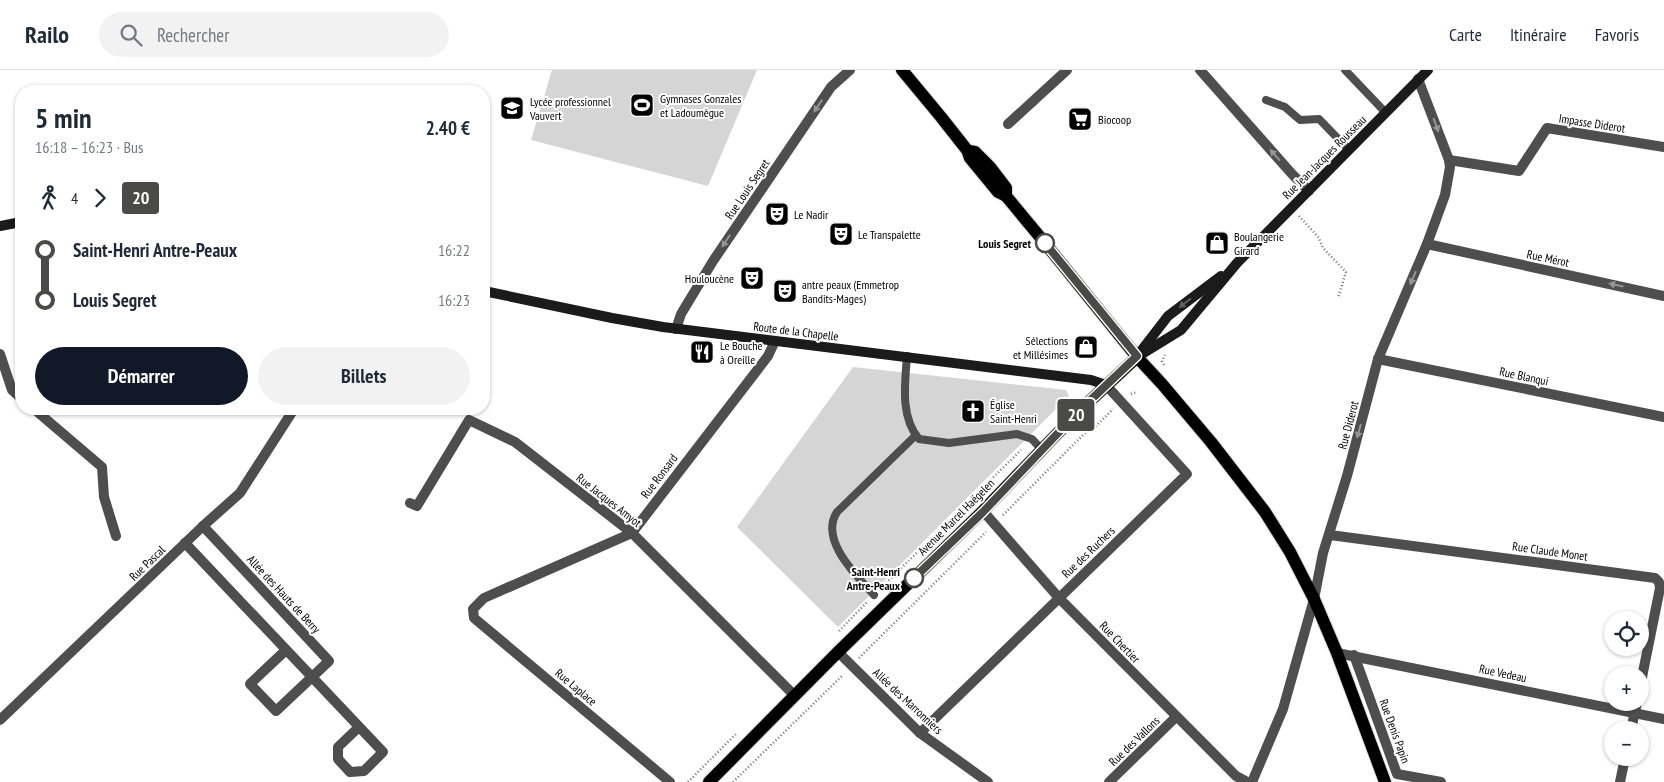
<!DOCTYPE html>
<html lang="fr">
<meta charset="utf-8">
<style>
body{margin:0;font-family:"PT Sans Narrow",sans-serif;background:#f2f2f3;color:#1f2937;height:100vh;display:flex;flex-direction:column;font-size:19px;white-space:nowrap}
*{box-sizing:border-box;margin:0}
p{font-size:16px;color:#747a83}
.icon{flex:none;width:28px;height:28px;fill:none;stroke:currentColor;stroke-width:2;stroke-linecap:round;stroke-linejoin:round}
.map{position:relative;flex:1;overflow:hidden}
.side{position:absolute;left:15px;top:15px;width:475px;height:330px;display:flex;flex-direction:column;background:#fff;border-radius:20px;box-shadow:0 1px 4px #0004}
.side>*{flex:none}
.badge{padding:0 10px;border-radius:4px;font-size:18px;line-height:32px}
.fabs{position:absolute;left:1604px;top:541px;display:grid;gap:10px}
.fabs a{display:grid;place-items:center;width:45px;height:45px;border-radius:50%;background:#fff;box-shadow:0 1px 4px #0004;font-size:25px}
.map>.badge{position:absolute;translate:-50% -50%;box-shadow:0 0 0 2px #fff}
.legs{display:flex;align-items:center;gap:8px;height:55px;padding:0 20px;font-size:16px}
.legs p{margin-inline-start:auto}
.summary{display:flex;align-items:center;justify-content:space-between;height:85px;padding:0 20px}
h1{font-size:28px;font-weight:700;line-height:38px}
.primary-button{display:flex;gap:10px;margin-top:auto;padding:10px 20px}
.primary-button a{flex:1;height:58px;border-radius:30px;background:#111827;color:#fff;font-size:20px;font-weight:700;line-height:58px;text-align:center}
.primary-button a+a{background:#f2f2f3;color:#1f2937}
ul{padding:0 20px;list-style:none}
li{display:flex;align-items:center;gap:18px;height:50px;font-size:19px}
li i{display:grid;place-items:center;width:8px;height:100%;margin:0 6px;background:currentColor}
li i::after{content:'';width:12px;height:12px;margin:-6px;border:4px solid;border-radius:50%;background:#fff}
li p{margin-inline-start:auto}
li:first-child i{background:linear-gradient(#0000 50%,currentColor 0)}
li:last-child i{background:linear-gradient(currentColor 50%,#0000 0)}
header{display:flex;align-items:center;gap:30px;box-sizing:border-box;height:70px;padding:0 25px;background:#fff;border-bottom:1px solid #e0e1e3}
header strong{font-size:24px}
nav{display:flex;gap:28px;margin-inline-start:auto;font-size:18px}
.search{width:350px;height:45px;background:#f2f2f3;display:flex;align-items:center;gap:12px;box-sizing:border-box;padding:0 18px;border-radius:28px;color:#747a83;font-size:19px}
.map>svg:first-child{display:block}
.green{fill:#d5d5d5}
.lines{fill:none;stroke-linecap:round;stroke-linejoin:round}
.primary-casing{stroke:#dbdbdb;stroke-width:14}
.path{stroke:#707070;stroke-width:2.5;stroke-dasharray:1 2.5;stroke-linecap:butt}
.lane{stroke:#4e4e4e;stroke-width:8}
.street{stroke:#4e4e4e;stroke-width:10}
.secondary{stroke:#1b1b1b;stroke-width:10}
.primary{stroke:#000;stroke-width:12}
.oneway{fill:#959595}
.oneway2{fill:#5f5f5f}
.line-1-casing{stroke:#fff;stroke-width:11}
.line-1{stroke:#4a4a49;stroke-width:8}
.stop-1-dot{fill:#fff;stroke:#4a4a49;stroke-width:2.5}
.labels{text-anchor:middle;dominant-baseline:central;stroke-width:4;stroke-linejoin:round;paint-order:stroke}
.poi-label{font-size:12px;fill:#000;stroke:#fff;text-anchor:start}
.street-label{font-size:12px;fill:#000;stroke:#fff}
.stop-label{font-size:12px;font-weight:bold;fill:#000;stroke:#fff;text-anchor:end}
</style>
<header>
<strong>Railo</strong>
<div class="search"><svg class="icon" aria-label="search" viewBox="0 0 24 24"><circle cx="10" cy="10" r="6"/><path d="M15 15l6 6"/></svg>Rechercher</div>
<nav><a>Carte</a><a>Itinéraire</a><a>Favoris</a></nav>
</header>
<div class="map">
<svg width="1664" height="712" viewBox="0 0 1664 712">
<rect width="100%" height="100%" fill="#fff"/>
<g class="green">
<polygon points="552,0 757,0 708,116 531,70"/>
<polygon points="853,297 1066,320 1069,326 838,557 737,457"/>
</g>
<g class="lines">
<g class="primary-casing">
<g id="primary">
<polyline points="902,0 941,47 967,80 970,88 998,122 1006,126 1040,167 1137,287 1162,314 1211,372 1265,442 1290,482 1314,529 1337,583 1385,712"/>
<polyline points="969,81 975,82 990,97 1006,118 1006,126"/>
<polyline points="709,712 838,582 983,441 1078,342 1137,287"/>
</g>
</g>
<g class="path">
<polyline points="1299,146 1319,168 1323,178 1346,202 1338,228"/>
<polyline points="1164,295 1162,291 1165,285"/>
<polyline points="1131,324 1137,322"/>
<polyline points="1092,357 1096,356 1113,339"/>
<polyline points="1003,445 1087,361 1082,356"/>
<polyline points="881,518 1021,380"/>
<polyline points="839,561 867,532"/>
<polyline points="859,588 986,462"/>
<polyline points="688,712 736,664"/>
<polyline points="733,712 843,605"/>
</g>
<g class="lane">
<polyline points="1345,0 1386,43"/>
<polyline points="1266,30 1285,37 1300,50 1319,49 1349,80"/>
<path d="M907,286c-2,27 -7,61 12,83l30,4 68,-9 15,5 10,11"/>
<path d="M874,525c-18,-20 -55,-55 -37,-83l79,-77"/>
</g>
<g class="street">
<polyline points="1200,0 1292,104 1309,121"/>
<polyline points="1008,54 1067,0"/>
<polyline points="1449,90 1519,101 1547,58 1664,77"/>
<polyline points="1427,174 1664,226"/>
<polyline points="676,259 681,244 713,191 831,17 850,0"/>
<polyline points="0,284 12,320 21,328"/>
<polyline points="1378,289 1664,347"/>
<polyline points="34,339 102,397 104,427 116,466"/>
<polyline points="410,433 417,436 469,350 515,372 632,463 795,626"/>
<polyline points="983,441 1059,528 1236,706 1247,712"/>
<polyline points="203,456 329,591 276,641 250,614 286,580"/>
<polyline points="1330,465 1655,508 1659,512 1660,518 1640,617"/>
<polyline points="185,473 383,682 364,701 350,702 338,689 338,677 359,657"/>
<polyline points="838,582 920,663 988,712"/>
<polyline points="1337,583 1664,649"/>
<polyline points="1354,585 1397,704 1441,712"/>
<polyline points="0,650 203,456 240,423 294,339"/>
<polyline points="1631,660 1637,632"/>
<polyline points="920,663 1187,404 1106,315"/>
<polyline points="670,712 474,548 473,539 484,528 632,463 768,286 775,271"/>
<polyline points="1109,712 1176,647"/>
<polyline points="1252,712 1283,639 1314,529 1323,483 1347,406 1378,289 1427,174 1445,125 1450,97 1449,90 1418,9"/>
<polyline points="1620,712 1625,688"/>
</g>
<g class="secondary">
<polyline points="0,156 21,152"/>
<polyline points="484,221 612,248 663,257 1091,310 1106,315"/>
<polyline points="1141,281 1168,246 1221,206"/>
<polyline points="1137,287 1181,260 1237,193 1428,0"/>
</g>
<use href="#primary" class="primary"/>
</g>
<defs><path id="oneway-solid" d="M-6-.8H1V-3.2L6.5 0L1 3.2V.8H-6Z" transform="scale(1.25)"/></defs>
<g class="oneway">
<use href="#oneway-solid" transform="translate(818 36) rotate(124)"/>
<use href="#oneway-solid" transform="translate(1436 55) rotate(70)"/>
<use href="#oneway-solid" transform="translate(1275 85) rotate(-131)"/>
<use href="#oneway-solid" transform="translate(726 171) rotate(124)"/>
<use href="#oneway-solid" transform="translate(1413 208) rotate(113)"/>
<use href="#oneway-solid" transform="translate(1616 215) rotate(-168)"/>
<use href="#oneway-solid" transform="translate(1359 361) rotate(105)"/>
</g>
<use class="oneway2" href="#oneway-solid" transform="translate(1185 233) rotate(143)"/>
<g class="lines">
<g class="line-1-casing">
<polyline id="line-1" points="914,508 983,442 1078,342 1137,286 1045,173"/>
</g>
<use href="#line-1" class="line-1"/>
</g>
<defs>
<g id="stadium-square" transform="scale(1.25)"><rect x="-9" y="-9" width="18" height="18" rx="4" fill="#000" stroke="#fff"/><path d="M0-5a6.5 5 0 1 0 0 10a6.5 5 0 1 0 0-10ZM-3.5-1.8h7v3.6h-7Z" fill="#fff"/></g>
<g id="school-square" transform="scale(1.25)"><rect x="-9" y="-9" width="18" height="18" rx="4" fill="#000" stroke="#fff"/><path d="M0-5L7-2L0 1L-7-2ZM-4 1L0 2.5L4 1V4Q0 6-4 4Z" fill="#fff"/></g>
<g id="supermarket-square" transform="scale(1.25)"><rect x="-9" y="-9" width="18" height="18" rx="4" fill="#000" stroke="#fff"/><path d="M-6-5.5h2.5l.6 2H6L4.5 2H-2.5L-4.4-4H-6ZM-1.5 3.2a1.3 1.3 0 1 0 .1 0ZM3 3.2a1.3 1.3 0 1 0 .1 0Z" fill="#fff"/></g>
<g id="theatre-square" transform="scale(1.25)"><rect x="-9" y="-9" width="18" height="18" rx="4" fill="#000" stroke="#fff"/><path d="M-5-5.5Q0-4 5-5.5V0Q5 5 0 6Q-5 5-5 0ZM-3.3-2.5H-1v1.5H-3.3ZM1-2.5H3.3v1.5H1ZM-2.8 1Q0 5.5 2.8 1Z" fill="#fff"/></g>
<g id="shop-square" transform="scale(1.25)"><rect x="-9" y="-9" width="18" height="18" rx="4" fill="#000" stroke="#fff"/><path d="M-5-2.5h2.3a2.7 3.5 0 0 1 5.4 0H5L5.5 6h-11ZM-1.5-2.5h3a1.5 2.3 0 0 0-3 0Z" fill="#fff"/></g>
<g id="restaurant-square" transform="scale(1.25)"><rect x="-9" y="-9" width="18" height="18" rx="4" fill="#000" stroke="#fff"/><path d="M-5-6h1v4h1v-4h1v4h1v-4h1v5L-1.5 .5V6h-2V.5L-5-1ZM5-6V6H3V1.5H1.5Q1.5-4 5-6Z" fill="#fff"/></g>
<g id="church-square" transform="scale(1.25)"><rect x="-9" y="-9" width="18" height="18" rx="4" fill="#000" stroke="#fff"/><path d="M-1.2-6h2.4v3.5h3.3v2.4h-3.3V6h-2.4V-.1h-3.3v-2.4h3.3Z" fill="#fff"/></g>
</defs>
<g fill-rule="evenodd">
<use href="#stadium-square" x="642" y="35"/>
<use href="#school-square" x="512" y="38"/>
<use href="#supermarket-square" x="1080" y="49"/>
<use href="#theatre-square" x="777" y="144"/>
<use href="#theatre-square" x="841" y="164"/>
<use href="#shop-square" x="1217" y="173"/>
<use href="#theatre-square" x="752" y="208"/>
<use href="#theatre-square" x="785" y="221"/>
<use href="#shop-square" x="1086" y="277"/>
<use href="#restaurant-square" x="702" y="282"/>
<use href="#church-square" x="973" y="341"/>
</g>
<g class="stop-1-dot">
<circle cx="1045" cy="173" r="9"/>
<circle cx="914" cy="508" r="9"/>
</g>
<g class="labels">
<g class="poi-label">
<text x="660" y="28">Gymnases Gonzales<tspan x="660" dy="14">et Ladoumègue</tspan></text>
<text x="530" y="31">Lycée professionnel<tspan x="530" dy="14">Vauvert</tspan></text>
<text x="1098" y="49">Biocoop</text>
<text x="794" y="144">Le Nadir</text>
<text x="858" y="164">Le Transpalette</text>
<text x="1234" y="166">Boulangerie<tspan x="1234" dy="14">Girard</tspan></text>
<text x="734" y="208" text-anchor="end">Houloucène</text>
<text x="802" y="214">antre peaux (Emmetrop<tspan x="802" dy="14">Bandits-Mages)</tspan></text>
<text x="1068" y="270" text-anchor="end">Sélections<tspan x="1068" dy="14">et Millésimes</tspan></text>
<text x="720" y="275">Le Bouche<tspan x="720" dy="14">à Oreille</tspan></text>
<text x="990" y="334">Église<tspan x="990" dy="14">Saint-Henri</tspan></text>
</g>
<g class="street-label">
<text transform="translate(1592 53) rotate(9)">Impasse Diderot</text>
<text transform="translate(1324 87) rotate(-45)">Rue Jean-Jacques Rousseau</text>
<text transform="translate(747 119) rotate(-56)">Rue Louis Segret</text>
<text transform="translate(1548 188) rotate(12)">Rue Mérot</text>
<text transform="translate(796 261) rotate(7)">Route de la Chapelle</text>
<text transform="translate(1524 306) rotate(12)">Rue Blanqui</text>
<text transform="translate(1348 355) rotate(-75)">Rue Diderot</text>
<text transform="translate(659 406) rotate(-53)">Rue Ronsard</text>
<text transform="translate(609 430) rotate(38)">Rue Jacques Amyot</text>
<text transform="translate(956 447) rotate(-45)">Avenue Marcel Haëgelen</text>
<text transform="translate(1550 481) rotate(8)">Rue Claude Monet</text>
<text transform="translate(1088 482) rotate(-44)">Rue des Ruchers</text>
<text transform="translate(147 493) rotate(-44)">Rue Pascal</text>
<text transform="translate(284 524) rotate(47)">Allée des Hauts de Berry</text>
<text transform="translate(1120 572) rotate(46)">Rue Chertier</text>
<text transform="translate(1503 603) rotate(12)">Rue Vedeau</text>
<text transform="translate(576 617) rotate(40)">Rue Laplace</text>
<text transform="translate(908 631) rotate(43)">Allée des Marronniers</text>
<text transform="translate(1395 661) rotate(70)">Rue Denis Papin</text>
<text transform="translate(1134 671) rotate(-44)">Rue des Vallons</text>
</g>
<g class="stop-label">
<text x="1031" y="173">Louis Segret</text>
<text x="900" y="501">Saint-Henri<tspan x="900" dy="14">Antre-Peaux</tspan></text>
</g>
</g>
</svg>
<div class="fabs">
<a><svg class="icon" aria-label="locate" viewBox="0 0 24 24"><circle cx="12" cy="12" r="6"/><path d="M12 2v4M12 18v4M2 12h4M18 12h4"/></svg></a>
<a>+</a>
<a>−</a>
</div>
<b class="badge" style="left:1076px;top:345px;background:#4a4a49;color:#fff">20</b>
<section class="side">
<div class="summary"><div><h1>5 min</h1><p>16:18 – 16:23 · Bus</p></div><b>2.40 €</b></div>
<div class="legs"><svg class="icon" aria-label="walk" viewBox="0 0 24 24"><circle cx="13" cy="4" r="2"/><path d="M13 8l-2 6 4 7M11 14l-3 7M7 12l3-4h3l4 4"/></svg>4<svg class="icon" aria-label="forward" viewBox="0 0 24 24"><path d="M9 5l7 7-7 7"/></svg><b class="badge" style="background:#4a4a49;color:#fff">20</b></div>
<ul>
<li><i style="color:#4a4a49"></i><b>Saint-Henri Antre-Peaux</b><p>16:22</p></li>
<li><i style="color:#4a4a49"></i><b>Louis Segret</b><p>16:23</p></li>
</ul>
<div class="primary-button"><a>Démarrer</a><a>Billets</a></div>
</section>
</div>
